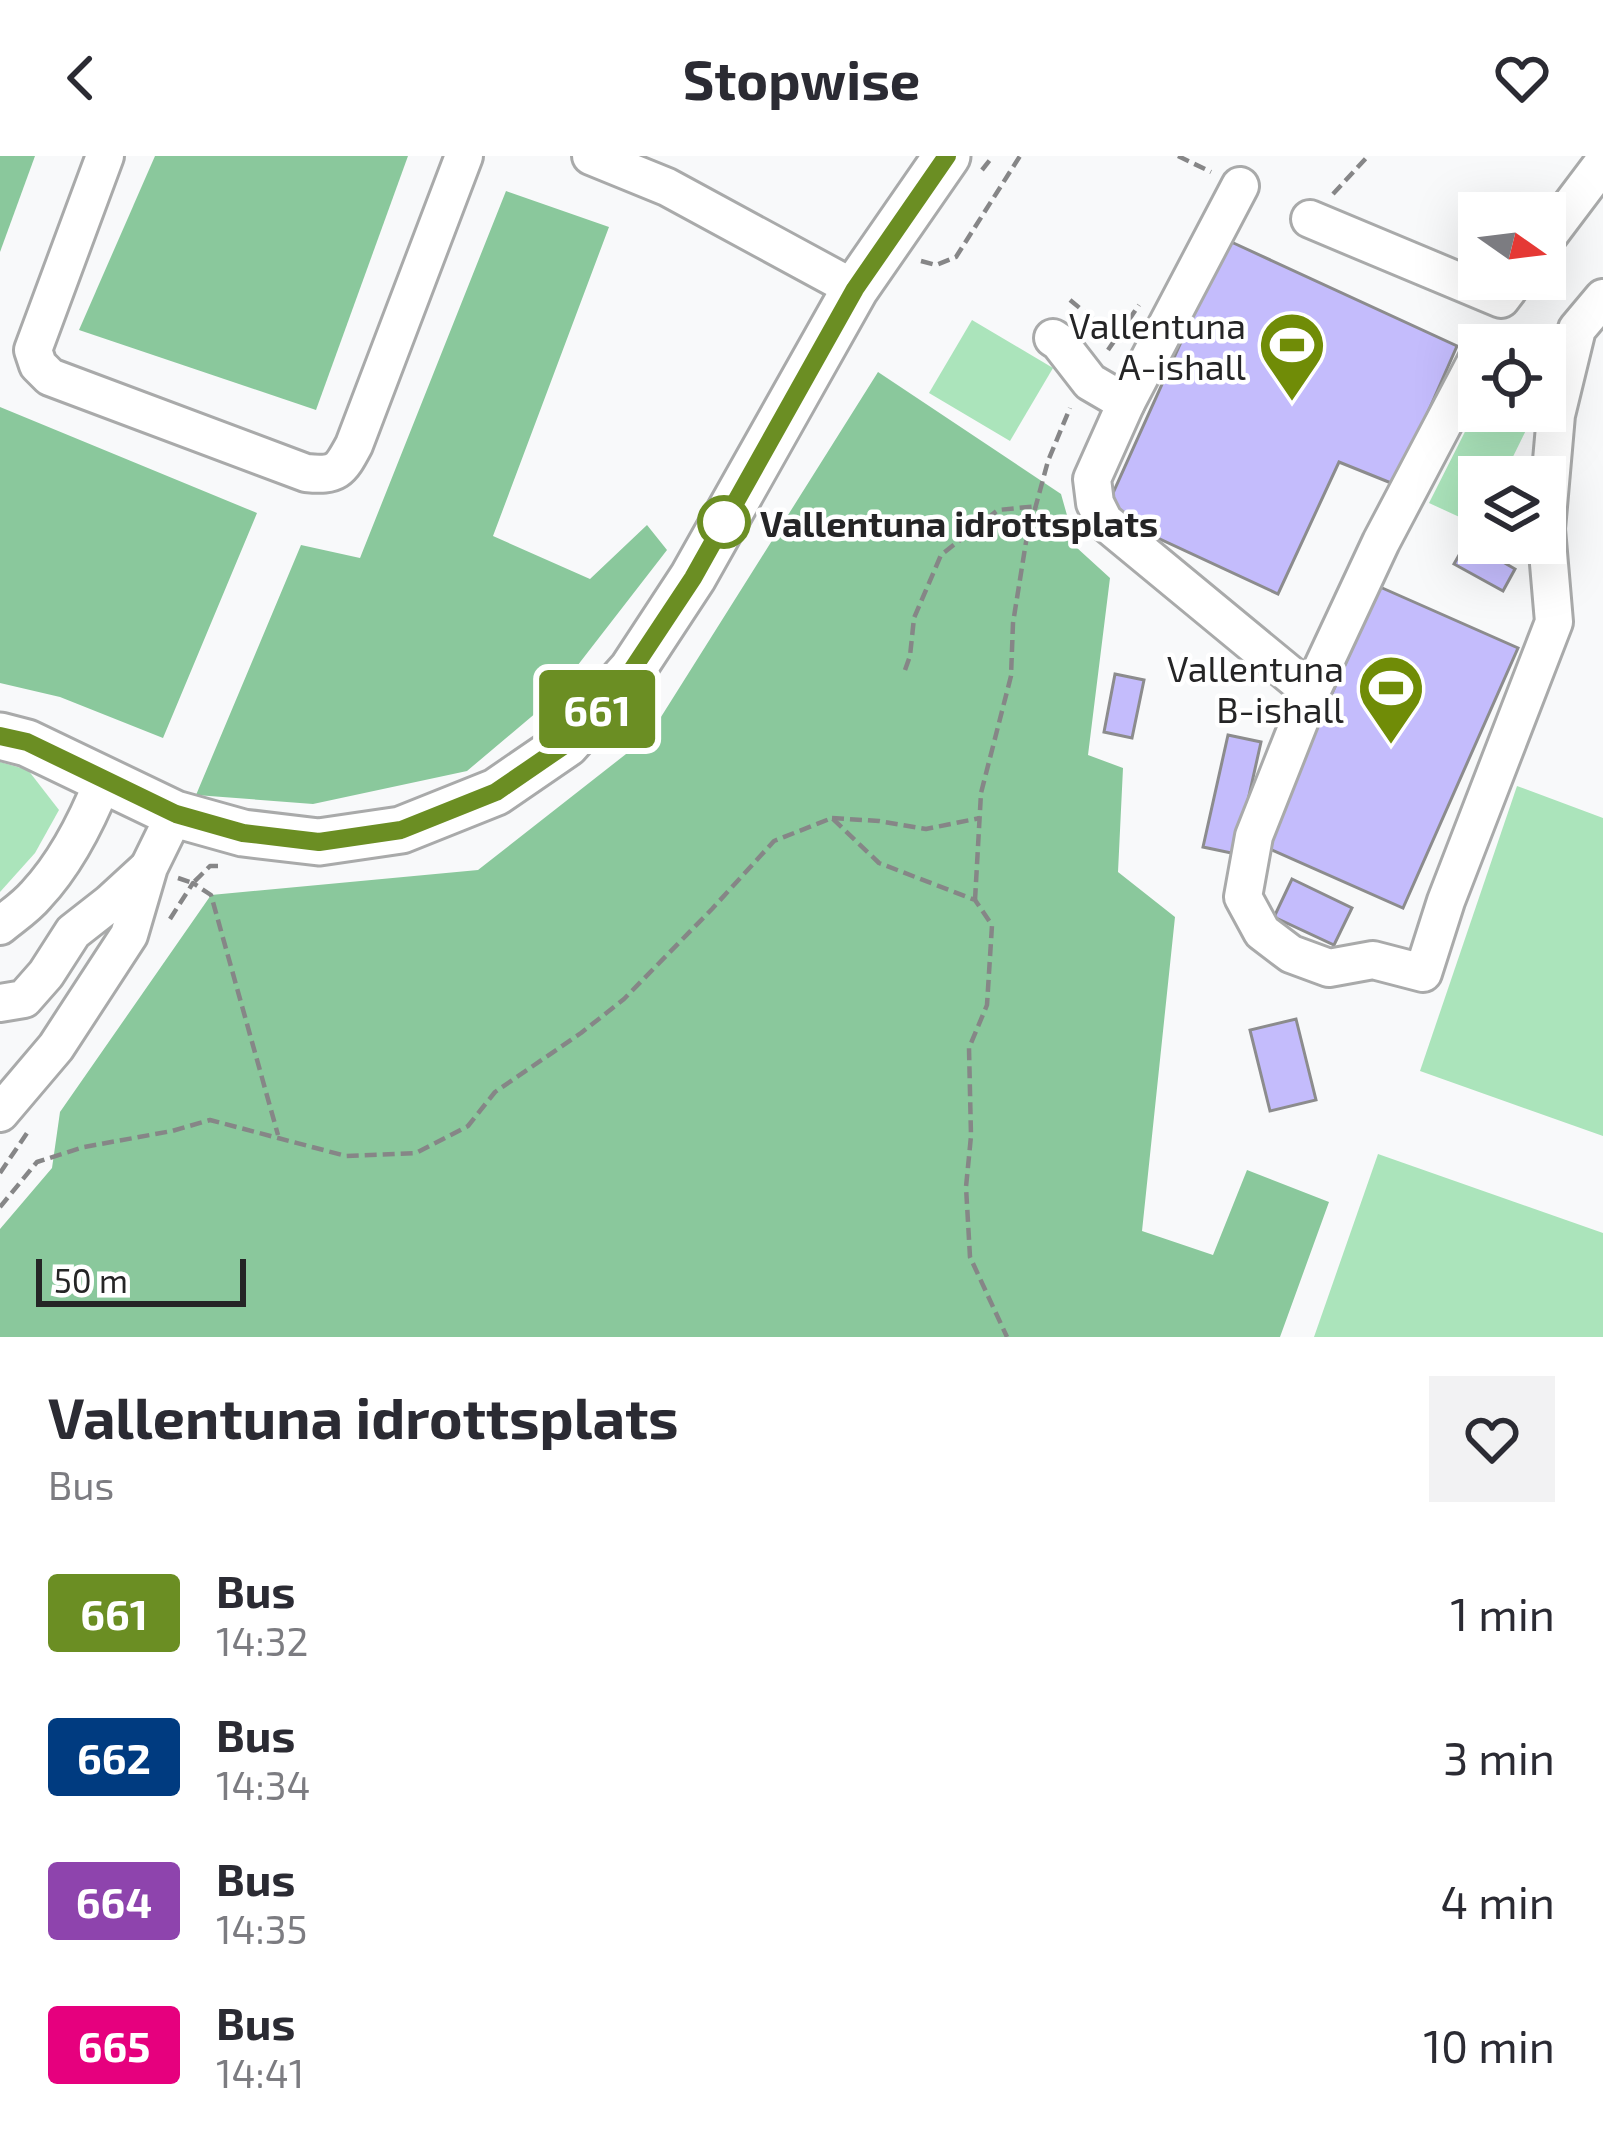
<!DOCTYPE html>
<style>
body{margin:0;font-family:"Exo 2",sans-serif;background:#f2f2f3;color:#2b2b33;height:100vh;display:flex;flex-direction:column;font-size:45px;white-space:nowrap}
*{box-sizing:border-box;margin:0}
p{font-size:39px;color:#7c7c81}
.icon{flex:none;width:66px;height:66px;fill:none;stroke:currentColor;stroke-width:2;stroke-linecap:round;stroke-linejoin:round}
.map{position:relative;height:1181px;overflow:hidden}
.details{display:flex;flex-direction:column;background:#fff;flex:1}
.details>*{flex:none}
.badge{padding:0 24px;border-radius:9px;font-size:42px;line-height:78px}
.needle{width:78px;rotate:104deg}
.buttons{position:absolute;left:1458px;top:36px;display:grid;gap:24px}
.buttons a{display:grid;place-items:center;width:108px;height:108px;border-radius:0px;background:#fff;box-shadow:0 12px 48px #0002;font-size:60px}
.scale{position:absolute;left:36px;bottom:30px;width:210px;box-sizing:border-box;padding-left:12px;border:6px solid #252526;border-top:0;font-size:33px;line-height:42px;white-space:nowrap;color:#252526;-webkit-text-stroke:9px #fff;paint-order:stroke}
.map>.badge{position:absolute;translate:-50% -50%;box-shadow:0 0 0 6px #fff}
.round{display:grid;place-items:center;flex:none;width:126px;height:126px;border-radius:0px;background:#f2f2f3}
.headline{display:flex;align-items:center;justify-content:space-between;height:204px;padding:0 48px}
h1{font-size:57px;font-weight:700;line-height:90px}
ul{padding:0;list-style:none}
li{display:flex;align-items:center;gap:36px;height:144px;padding:0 48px}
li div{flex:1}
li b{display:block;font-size:45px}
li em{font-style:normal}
li .badge{min-width:132px;font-weight:700;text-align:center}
header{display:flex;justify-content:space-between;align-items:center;height:156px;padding:0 48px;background:#fff;font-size:54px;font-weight:700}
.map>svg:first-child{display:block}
.green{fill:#abe4bb}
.forest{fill:#8ac89c}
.building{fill:#c4bcfc;stroke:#8c8c8d;stroke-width:3}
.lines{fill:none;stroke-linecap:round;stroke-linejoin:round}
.minor-casing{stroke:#a9aaaa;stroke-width:42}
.major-casing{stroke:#a9aaaa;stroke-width:51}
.path{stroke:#868687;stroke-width:4.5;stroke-dasharray:12 6;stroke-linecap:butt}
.minor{stroke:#fff;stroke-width:36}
.major{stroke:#fff;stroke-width:45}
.line-casing{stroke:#fff;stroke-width:27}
.line{stroke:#6b8e23;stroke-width:18}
.stop-dot{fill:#fff;stroke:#6b8e23;stroke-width:6}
.labels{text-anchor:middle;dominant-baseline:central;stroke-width:9;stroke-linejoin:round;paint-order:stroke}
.poi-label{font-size:36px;fill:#252526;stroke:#fff;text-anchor:end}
.stop-label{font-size:36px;font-weight:bold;fill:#252526;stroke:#fff;text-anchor:start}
</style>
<header><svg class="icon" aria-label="back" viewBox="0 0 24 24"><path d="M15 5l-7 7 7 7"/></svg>Stopwise<svg class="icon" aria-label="heart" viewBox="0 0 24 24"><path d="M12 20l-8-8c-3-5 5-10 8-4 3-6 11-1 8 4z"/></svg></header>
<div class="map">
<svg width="1603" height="1181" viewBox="0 0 1603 1181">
<rect width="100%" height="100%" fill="#f8f9fa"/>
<g class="green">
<polygon points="972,164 1053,212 1010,285 929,237"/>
<polygon points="1479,248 1479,255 1510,255 1531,264 1503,321 1479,321 1479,370 1429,347"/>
<polygon points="0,606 28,614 59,654 35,697 0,736"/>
<polygon points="1517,630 1603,662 1603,980 1420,915"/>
<polygon points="1378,998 1603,1077 1603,1181 1314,1181"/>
</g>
<g class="forest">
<polygon points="0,0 35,0 0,96"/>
<polygon points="155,0 408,0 316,254 79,174"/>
<polygon points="506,35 609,71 493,380 590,423 647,369 667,394 550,545 467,615 313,648 196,639 301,389 360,402"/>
<polygon points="878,216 1061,338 1076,391 1110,422 1088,599 1123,612 1118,716 1175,761 1142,1075 1213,1099 1247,1014 1329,1046 1280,1181 0,1181 0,1073 52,1012 60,956 211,739 478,714 649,580"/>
<polygon points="0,251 257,357 163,582 60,541 0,527"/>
</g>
<g class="building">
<polygon points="1227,84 1457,190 1396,329 1339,306 1278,438 1104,357"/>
<polygon points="1467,385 1515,413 1503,435 1454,408"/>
<polygon points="1380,431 1518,492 1403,752 1263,690"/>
<polygon points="1115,518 1144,524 1132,582 1104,576"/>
<polygon points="1228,579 1261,586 1236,698 1203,691"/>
<polygon points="1292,723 1352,752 1334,789 1274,761"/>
<polygon points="1296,863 1316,944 1270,955 1250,874"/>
</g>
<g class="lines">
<g class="minor-casing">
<g id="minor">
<path d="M105,0l-72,194 5,15 12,12 256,96c31,3 34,-2 48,-28l110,-289"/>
<polyline points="591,0 667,31 855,133"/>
<polyline points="1240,30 1126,247 1092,323 1095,347 1104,365 1311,536 1381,386 1479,200"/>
<polyline points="1310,63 1501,143 1516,123"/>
<polyline points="1545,84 1603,7"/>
<polyline points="1053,182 1059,186 1090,226 1126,247"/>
<polyline points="1311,536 1254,680 1243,741 1262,776 1291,798 1329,812 1373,804 1423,817 1446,745 1554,466 1546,373 1556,259 1577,173 1603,142"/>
<path d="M0,770c12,-10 26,-19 36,-31 30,-32 51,-74 67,-114"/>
<polyline points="0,847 24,843 46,818 73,776 110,747 147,713"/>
<polyline points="0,957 56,891 129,779 149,711 175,658"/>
</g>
</g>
<g class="major-casing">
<polyline id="major" points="0,580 27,587 175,658 243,677 319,686 401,674 496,636 566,588 632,514 693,421 855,133 947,0"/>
</g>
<g class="path">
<polyline points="1178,0 1211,16"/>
<polyline points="982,14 993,0"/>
<polyline points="1333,38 1368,0"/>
<polyline points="921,105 936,109 956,101 1020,0"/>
<polyline points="1070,144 1115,181"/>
<polyline points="1108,194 1139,149"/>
<polyline points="905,514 910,500 914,462 941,399 998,354 1038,350"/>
<polyline points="832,662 879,665 926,673 980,662"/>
<polyline points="178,722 193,727 210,710 218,710"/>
<polyline points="975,744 981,637 1011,520 1013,467 1026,386 1048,305 1070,252"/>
<polyline points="170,763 193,727 211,739 278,979"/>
<polyline points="0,1017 27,977"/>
<polyline points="0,1051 37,1006 84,991 172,975 210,964 346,1000 416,997 468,970 495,936 581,877 624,843 712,753 774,685 832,662 879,707 975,744 992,769 987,849 969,892 971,980 966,1031 970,1101 1007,1181"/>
</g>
<use href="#minor" class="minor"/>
<use href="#major" class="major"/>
</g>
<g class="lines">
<g class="line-casing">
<polyline id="line" points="0,580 27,586 176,658 243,677 319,686 401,674 496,636 566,588 632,514 693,422 855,133 947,0"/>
</g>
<use href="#line" class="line"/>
</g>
<defs>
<g id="stadium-pin" transform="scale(3.45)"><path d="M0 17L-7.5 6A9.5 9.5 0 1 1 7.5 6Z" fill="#708c07" stroke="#fff"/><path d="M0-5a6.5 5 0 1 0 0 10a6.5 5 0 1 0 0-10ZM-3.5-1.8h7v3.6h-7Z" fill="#fff"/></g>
</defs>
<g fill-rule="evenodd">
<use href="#stadium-pin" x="1292" y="189"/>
<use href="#stadium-pin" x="1391" y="532"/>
</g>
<circle class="stop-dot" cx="724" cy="366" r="24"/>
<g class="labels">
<g class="poi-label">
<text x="1246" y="168">Vallentuna<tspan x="1246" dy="41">A-ishall</tspan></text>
<text x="1344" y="511">Vallentuna<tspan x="1344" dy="41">B-ishall</tspan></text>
</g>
<g class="stop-label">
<text x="760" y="366">Vallentuna idrottsplats</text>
</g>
</g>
</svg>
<div class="buttons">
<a><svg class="needle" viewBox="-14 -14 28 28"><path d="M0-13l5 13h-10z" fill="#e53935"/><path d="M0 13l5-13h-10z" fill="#7c7c81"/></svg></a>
<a><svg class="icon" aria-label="locate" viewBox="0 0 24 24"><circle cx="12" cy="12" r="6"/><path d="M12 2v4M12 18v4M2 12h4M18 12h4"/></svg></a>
<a><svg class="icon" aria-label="layers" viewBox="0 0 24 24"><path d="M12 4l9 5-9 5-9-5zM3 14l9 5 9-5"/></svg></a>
</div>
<div class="scale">50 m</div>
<b class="badge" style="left:597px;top:553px;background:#6b8e23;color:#fff">661</b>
</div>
<section class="details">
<div class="headline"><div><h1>Vallentuna idrottsplats</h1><p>Bus</p></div><a class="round"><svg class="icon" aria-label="heart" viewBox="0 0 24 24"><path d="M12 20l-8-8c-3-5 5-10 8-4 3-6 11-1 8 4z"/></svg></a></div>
<ul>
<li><span class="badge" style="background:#6b8e23;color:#fff">661</span><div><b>Bus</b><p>14:32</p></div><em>1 min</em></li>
<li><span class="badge" style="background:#003b80;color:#fff">662</span><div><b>Bus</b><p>14:34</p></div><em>3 min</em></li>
<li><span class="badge" style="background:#8e44ad;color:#fff">664</span><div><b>Bus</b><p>14:35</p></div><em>4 min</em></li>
<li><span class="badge" style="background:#e6007e;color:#fff">665</span><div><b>Bus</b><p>14:41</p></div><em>10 min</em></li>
</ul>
</section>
